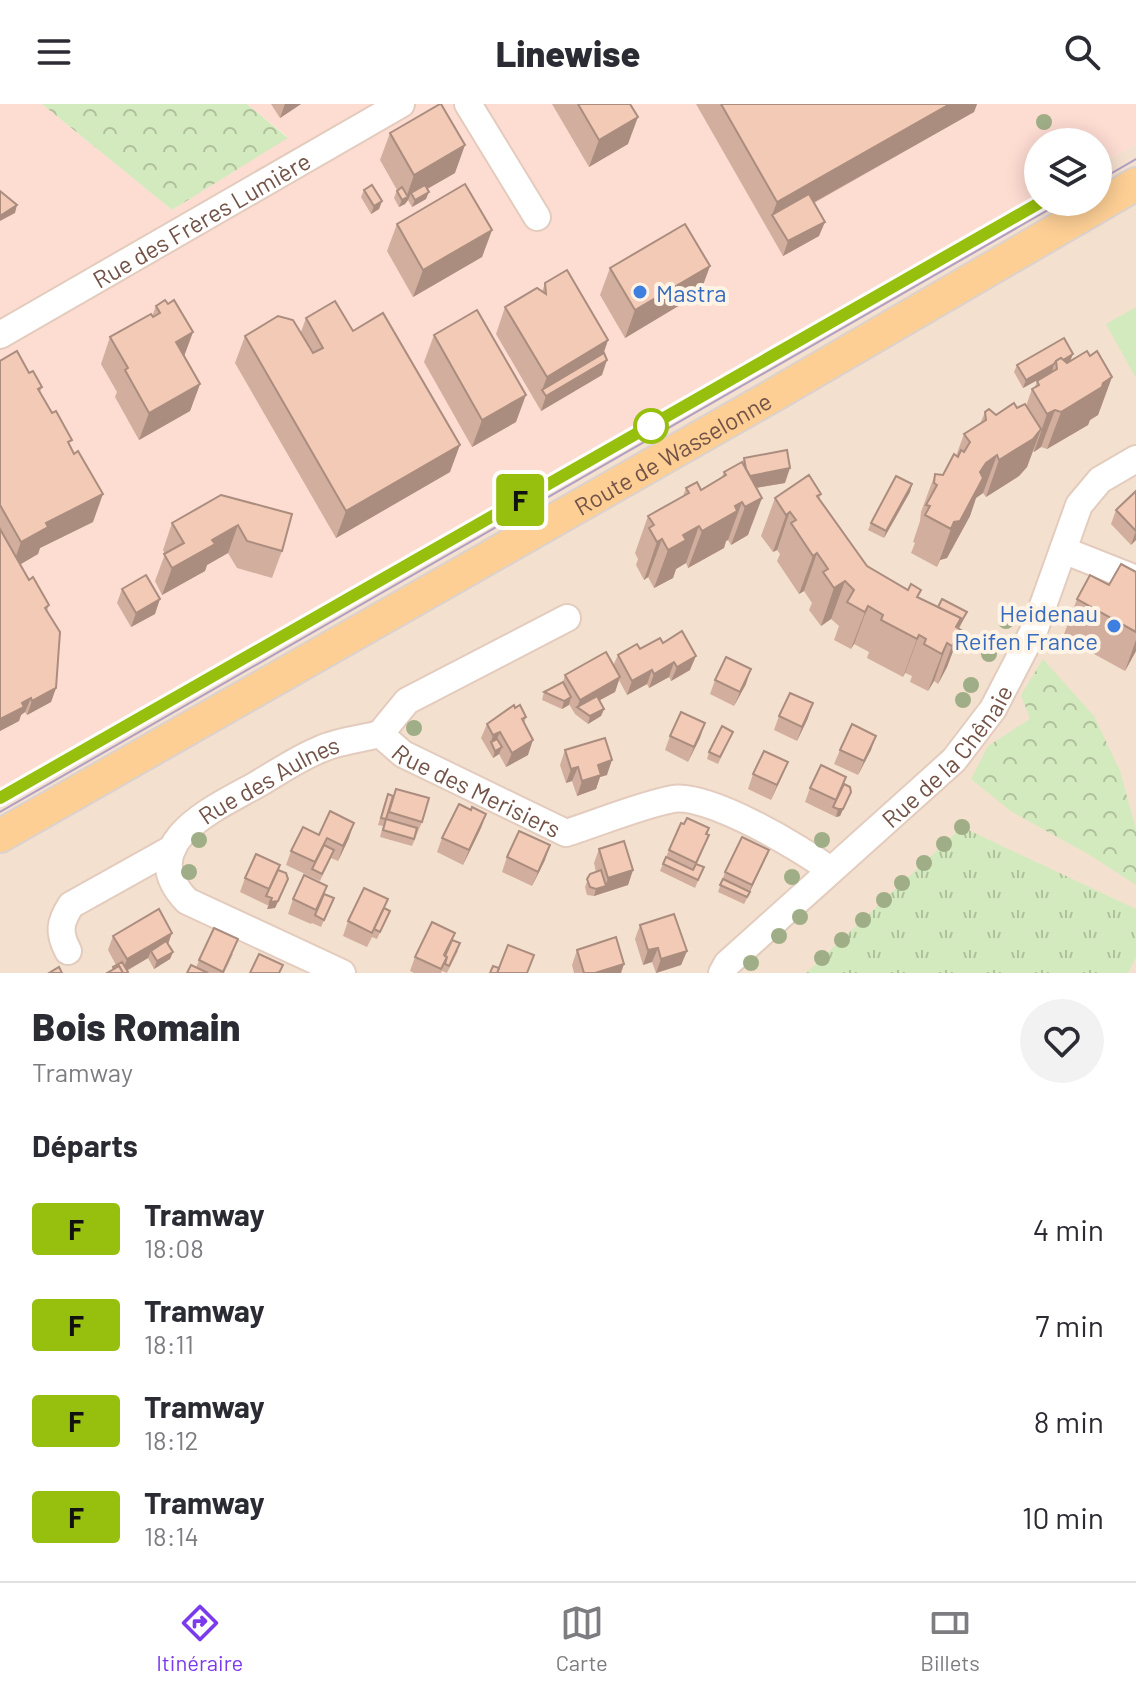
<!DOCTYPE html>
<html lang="fr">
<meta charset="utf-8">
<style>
body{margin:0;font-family:Barlow,sans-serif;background:#f2f2f3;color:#2b2b33;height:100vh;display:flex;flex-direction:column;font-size:30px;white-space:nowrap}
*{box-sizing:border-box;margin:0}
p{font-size:26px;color:#7c7c81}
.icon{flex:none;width:44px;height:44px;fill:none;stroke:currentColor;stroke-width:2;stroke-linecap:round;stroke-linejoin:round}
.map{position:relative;height:869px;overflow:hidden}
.drawer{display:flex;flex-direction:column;background:#fff;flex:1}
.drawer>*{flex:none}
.badge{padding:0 16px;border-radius:6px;font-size:28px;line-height:52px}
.tools{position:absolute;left:1024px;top:24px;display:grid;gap:16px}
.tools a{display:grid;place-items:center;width:88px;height:88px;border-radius:50%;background:#fff;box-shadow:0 4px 20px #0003;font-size:40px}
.map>.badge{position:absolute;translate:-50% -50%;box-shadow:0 0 0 4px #fff}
h2{padding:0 32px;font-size:30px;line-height:72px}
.round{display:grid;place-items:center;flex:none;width:84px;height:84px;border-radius:42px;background:#f2f2f3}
.summary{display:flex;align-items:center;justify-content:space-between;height:136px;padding:0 32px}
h1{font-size:38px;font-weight:800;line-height:60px}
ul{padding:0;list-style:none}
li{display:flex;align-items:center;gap:24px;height:96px;padding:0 32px}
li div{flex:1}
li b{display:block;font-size:30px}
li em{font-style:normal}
li .badge{min-width:88px;font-weight:700;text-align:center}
header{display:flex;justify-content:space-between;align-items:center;height:104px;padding:0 32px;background:#fff;font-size:36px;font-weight:800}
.tab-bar{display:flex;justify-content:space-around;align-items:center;height:112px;border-top:2px solid #e1e1e2;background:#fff;font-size:22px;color:#7c7c81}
.tab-bar a{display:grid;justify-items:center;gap:4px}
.tab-bar .on{color:#7c3aed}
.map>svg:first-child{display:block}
.residential{fill:#f4e0ce}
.commercial{fill:#fddcd2}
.grass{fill:url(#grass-tufts)}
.forest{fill:url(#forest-crowns)}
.garden{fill:#d3eabe}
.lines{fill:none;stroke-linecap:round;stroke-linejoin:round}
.minor-casing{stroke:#e3ccbe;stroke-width:30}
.major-casing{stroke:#dbd2cf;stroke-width:36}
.minor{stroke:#fff;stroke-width:26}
.major{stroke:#fdcf95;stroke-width:32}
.tram{stroke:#b09fc5;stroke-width:2}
.tree{fill:#a0ae87}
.wall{fill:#d1ae9d}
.shaded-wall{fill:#aa8d7f}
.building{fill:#f3cab6;stroke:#aa8d7f;stroke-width:2}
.line-casing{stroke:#fff;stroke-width:18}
.line{stroke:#97bf0d;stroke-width:12}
.shop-dot{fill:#3f7fe0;stroke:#fff3e6;stroke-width:3}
.stop-dot{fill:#fff;stroke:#97bf0d;stroke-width:4}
.labels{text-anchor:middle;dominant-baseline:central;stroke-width:8;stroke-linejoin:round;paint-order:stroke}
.street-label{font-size:24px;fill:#735347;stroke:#fff3e6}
.shop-label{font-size:24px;fill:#366cbe;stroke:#fff3e6;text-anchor:start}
</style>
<header><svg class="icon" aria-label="menu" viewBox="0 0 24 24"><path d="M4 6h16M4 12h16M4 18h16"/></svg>Linewise<svg class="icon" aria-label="search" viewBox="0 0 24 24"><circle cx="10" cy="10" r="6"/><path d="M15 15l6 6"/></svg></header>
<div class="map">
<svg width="1136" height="869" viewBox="0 0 1136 869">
<defs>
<pattern id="grass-tufts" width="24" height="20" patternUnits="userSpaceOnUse" patternTransform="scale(2)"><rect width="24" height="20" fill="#d3eabe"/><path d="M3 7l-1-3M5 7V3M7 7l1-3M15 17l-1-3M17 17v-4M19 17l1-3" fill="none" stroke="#b0c09c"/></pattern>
<pattern id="forest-crowns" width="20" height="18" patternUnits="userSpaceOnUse" patternTransform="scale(2)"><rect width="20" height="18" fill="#d3eabe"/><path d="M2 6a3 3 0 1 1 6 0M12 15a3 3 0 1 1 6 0" fill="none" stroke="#b0c09c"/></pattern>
</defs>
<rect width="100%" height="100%" fill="#fdefdf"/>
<polygon class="residential" points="1136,40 1136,869 0,869 0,683 1038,96 1038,98 1098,98 1098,62"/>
<polygon class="commercial" points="0,0 42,0 172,106 288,33 247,0 1136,0 1136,40 1098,62 1098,38 1038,38 1038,96 0,683"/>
<polygon class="grass" points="962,723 1136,805 1136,853 1128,869 806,869"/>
<g class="forest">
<polygon points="42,0 247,0 288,34 172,106"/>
<polygon points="1043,555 1094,612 1120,667 1136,725 1136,781 1088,750 1012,708 971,675 988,642 1030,615 1021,591"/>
</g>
<polygon class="garden" points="1136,203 1136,274 1106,220"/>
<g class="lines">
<g class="minor-casing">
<g id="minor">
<polyline points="468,0 537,113"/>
<path id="s1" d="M0,231l401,-231"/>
<polyline points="1063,446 1136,475"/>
<path id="s2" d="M567,514l-160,83 -27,33 23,20 163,79c32,-10 75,-28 107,-34 35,-6 128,49 157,71"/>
<path d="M68,847c-10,-19 -8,-29 3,-46l102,-57"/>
<path id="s3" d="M342,869l-155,-72c-55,-57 28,-93 69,-116 21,-12 42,-27 65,-36 17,-8 40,-10 59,-15"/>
<path id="s4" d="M722,869l5,-9 227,-204 39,-51 42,-81 44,-123 21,-25 36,-21"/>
</g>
</g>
<g class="major-casing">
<g id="major">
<path id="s5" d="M0,732l772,-440 364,-212"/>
</g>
</g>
<use href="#minor" class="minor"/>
<use href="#major" class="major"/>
<g class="tram">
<polyline points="1098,77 1136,55"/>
<polyline points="0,708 1062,98"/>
</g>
</g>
<g class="tree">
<circle cx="1044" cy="18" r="8"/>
<circle cx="1006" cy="517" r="8"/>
<circle cx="989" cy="550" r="8"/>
<circle cx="971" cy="581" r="8"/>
<circle cx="963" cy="596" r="8"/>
<circle cx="414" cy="624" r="8"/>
<circle cx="962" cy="723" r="8"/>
<circle cx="199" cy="736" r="8"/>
<circle cx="822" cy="736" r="8"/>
<circle cx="944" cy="740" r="8"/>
<circle cx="924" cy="759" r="8"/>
<circle cx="189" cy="768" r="8"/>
<circle cx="792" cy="773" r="8"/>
<circle cx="902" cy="779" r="8"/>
<circle cx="884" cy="796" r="8"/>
<circle cx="800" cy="813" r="8"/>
<circle cx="863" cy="816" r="8"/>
<circle cx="779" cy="832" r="8"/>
<circle cx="842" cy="836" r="8"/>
<circle cx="822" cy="854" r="8"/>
<circle cx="751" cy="859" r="8"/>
</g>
<g class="wall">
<polygon points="271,0 301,0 280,14"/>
<polygon points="552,0 630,0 628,40 589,63"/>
<polygon points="696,0 977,0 974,8 814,99 819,132 783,152"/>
<polygon points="390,29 455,69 427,85 426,95 412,103 408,96 405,100 399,103 394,94 397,86 380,56"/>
<polygon points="364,86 382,97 379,105 371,110 361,93"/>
<polygon points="397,120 492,126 482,153 413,193 387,147"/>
<polygon points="710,162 700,189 625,234 600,191 610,164"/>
<polygon points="545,179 608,236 604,249 602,271 541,307 496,230 505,203 542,188"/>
<polygon points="156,202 193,228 184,252 200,280 190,307 139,336 115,293 117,288 101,260 110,233 152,212"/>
<polygon points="306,214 353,227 450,368 336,434 235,259 245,232 301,228"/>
<polygon points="434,231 516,318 472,343 424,258"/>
<polygon points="1073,250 1070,257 1090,252 1112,273 1098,311 1090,316 1088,321 1047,345 1041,343 1034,348 1033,347 1027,363 1019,372 986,393 983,389 976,394 970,412 947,454 940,456 937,463 911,449 915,439 913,438 920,417 921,408 935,370 943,371 956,352 964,330 980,320 985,308 996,311 1026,302 1032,285 1035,283 1037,277 1052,268 1023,284 1014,268 1017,261"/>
<polygon points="0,257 29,269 42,283 40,288 70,341 93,418 40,444 38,450 20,460 29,476 49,501 47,507 56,584 51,598 27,611 25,608 21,611 19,617 0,627"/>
<polygon points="744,354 785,379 756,384 748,431 731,441 728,436 726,437 724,444 688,464 686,459 676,465 673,474 654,484 648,473 644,476 636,461 638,455 635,449 648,412 683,392 686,384 701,386 722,373 724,368 742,358"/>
<polygon points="912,380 910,388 884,434 868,426 871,419"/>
<polygon points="1136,387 1136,436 1131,441 1111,420 1116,406"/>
<polygon points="821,390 819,395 867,462 918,494 938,503 967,508 959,525 961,526 947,563 938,580 934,577 928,587 910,578 912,572 905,569 903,573 867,554 869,548 854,540 851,545 834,536 839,522 831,515 821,522 809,506 812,499 804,487 799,490 777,457 780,450 777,446 773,448 761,432 775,394"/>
<polygon points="221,391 282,447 272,474 237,464 228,449 207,461 205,467 162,491 155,477 165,450 163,446 172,419"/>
<polygon points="1136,468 1136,547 1125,567 1063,533 1077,495"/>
<polygon points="122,485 155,510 131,523 117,499"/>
<polygon points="663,539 690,566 671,577 669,573 649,584 647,580 627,591 619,576 615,588 599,596 604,605 601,612 588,620 575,610 569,600 562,605 542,596 544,588 563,578 565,571 613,562 618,551"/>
<polygon points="715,576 746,580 734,602 710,590"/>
<polygon points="515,604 526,613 524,620 528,651 506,663 499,650 493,654 481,634 487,620"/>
<polygon points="779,612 808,614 797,637 774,626"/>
<polygon points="705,619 688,658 665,646 670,632"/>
<polygon points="733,628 718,660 707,655 709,648"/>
<polygon points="565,646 607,671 600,673 596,685 577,692 572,677 566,679 560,661"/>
<polygon points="840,646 871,646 858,671 834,660"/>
<polygon points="753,670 782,672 771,696 748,685"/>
<polygon points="844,680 848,695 840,712 836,713 805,698 810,684"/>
<polygon points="385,697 422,718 412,742 380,733 383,722 378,721"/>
<polygon points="471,706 486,710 481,724 463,761 437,748 442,734"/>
<polygon points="684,720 709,724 703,746 697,760 704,763 695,784 660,767 669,746"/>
<polygon points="319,731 349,734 338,757 331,754 320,777 286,761 291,747"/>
<polygon points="599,745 633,766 628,781 594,792 587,791 585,783 590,770 596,768 594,759"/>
<polygon points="507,753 545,756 532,782 502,768"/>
<polygon points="763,760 744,800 718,788 725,768"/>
<polygon points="278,766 285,783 275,804 267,805 269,802 240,788 245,774"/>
<polygon points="327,782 324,790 334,794 321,823 312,819 311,820 288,810 293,795"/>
<polygon points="388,795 384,804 390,807 377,835 372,833 367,843 343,832 348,817"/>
<polygon points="640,821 687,847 681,861 656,869 652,858 643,861 635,835"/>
<polygon points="113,832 168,840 173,848 170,855 154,865 148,854 127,867 112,866 113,863 116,861 108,846"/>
<polygon points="452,836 458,847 447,869 442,867 441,869 414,869 410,867 415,853"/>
<polygon points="577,846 621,869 574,869 572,861"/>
<polygon points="233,850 224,869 187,869 196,864 199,856"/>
</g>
<g class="shaded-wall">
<polygon points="285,0 301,0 280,14"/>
<polygon points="950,0 977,0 974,8 777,119 772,111 777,98"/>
<polygon points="638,13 628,40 589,63 599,36"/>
<polygon points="465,41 455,69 413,93 411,89 408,96 405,100 399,103 402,96 406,94 414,71"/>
<polygon points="429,88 426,95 412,103 415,96"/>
<polygon points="382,97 379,105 371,110 374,102"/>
<polygon points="17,101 15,109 0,117 0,112"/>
<polygon points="825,118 819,132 783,152 788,137"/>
<polygon points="492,126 482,153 413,193 423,166"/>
<polygon points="710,162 700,189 625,234 635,206"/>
<polygon points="193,228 183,255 176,238"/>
<polygon points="608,236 599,261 607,256 602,271 541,307 546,292 542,286 547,273"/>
<polygon points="1073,250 1070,257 1057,264 1056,259"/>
<polygon points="1054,260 1052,268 1023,284 1026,276"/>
<polygon points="1112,273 1098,311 1090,316 1088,321 1047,345 1061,308"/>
<polygon points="200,280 190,307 139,336 149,309"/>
<polygon points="526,291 516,318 472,343 482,316"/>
<polygon points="1055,306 1041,343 1034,348 1047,310"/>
<polygon points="1041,325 1027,363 1019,372 986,393 999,356"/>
<polygon points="460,341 450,368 336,434 346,407"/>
<polygon points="997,351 983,389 976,394 970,412 947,454 940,456 937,463 951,425 980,368 986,359"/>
<polygon points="790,364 785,379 742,386 747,372"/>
<polygon points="912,380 910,388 884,434 886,427"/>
<polygon points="103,390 93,418 40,444 38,450 11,466 21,438 46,419"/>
<polygon points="762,394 748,431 731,441 745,403"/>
<polygon points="742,398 728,436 726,437 724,444 688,464 702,427"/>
<polygon points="790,407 777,446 773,448 786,411"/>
<polygon points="238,421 228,449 207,461 205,467 162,491 172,464 212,436"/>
<polygon points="699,422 686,459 676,465 673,474 654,484 668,446 683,431"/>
<polygon points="1136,427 1136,436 1131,441"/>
<polygon points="662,435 648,473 644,476 657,438"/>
<polygon points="817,449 804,487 799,490 813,452"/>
<polygon points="845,477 831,515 821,522 834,484"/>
<polygon points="160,495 155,510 131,523 136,509"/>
<polygon points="868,502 854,540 851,545 865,508"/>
<polygon points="961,526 947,563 938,580 952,542"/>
<polygon points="919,531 905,569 903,573 917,535"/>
<polygon points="1136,536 1136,547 1125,567"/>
<polygon points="947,539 934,577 928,587 942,550"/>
<polygon points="696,552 690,566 671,577 677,563"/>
<polygon points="674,558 669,573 649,584 654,570"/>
<polygon points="751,565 746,580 734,602 740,588"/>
<polygon points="652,566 647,580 627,591 632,577"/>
<polygon points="620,573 615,588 582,606 577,603 580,596"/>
<polygon points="56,584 51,598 27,611 32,597"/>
<polygon points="571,593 569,601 562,605 564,597"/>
<polygon points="31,594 25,608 21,611 19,617 0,627 0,615 22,599"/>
<polygon points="813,599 808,614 797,637 802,623"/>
<polygon points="604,605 601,612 588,620 590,612"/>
<polygon points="705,619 700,634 688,658 694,643"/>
<polygon points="500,628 494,642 491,638 493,631"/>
<polygon points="876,632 871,646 858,671 864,657"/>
<polygon points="533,636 528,651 506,663 512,649"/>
<polygon points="502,643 499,650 493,654 495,647"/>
<polygon points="612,656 607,671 600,673 596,685 577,692 582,677 598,661"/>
<polygon points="788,658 782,672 771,696 777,681"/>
<polygon points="578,663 572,677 566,679 571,665"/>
<polygon points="851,688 840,712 836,713 838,705"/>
<polygon points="486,710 481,724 463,761 469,746"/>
<polygon points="354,719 349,734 338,757 343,742"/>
<polygon points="550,741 545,756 532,782 538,768"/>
<polygon points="769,746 763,760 744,800 752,781"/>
<polygon points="633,766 628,781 603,789 608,774"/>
<polygon points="288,775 275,804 267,805 270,798"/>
<polygon points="606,782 603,789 594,792 596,785"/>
<polygon points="172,829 167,843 151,847 148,854 122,869 127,855"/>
<polygon points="658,844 652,858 643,861 648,846"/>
<polygon points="687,847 681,861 656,869 661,855"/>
<polygon points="173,848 170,855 154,865 157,857"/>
<polygon points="624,860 621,869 595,869"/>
</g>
<g class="building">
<polygon points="440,0 441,0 465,41 414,71 390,29"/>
<polygon points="578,0 630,0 638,13 599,36"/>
<polygon points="721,0 950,0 777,98"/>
<polygon points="465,80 492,126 423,166 397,120"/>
<polygon points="372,81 382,97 374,102 364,86"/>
<polygon points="425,81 429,88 415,96 411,89"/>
<polygon points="402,83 408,93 402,96 397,87"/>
<polygon points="0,87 17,101 0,112"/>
<polygon points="809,90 825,118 788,137 772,111"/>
<polygon points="685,120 710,162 635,206 610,164"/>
<polygon points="567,166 608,236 547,273 505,203 537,184 546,190 545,179"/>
<polygon points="165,196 168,200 174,196 193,228 176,238 200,280 149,309 125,266 128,264 110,233 151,210 153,213 160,209 156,202"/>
<polygon points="335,197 353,227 383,209 460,341 346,407 245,232 278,212 293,216 313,249 323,244 306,214"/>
<polygon points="477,206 526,291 482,316 434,231"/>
<polygon points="1064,234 1073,250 1063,256 1061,254 1056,257 1054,260 1026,276 1017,261"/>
<polygon points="17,247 29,269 33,267 42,283 38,285 52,309 56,307 72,336 68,338 74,350 78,347 103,390 46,419 48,423 21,438 0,401 0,257"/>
<polygon points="1087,247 1090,252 1097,247 1112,273 1103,279 1102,283 1061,308 1055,306 1047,310 1032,285 1039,281 1037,277 1057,265 1056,257 1061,254 1067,259"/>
<polygon points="604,249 607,256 546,292 542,286"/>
<polygon points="1014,299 1017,304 1025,300 1041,325 1033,335 999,356 997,351 986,359 980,368 983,374 960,417 954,418 951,425 925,411 930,402 926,401 937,381 934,379 935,370 943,371 954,350 958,353 961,346 964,348 970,338 964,330 986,316 985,308 989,305 996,311"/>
<polygon points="787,346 790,364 750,372 746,365 744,354"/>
<polygon points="742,358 762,394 745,403 742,398 735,402 737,407 702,427 699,422 683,431 686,436 668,446 662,435 657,438 649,424 654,421 648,412 689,389 686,384 697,378 701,386 726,371 724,368"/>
<polygon points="809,371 821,390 817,392 867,462 908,486 911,480 921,486 917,493 961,514 956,523 961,526 952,542 947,539 942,550 924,540 926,535 919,531 917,535 881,516 883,511 868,502 865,508 847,498 854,486 845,477 834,484 823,468 828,465 817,449 813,452 791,419 796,416 790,408 786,411 775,394"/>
<polygon points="896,372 912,380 886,427 871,419"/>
<polygon points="1136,387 1136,427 1116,406"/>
<polygon points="221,391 292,410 282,447 247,437 238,421 212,436 215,440 172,464 164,450 184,439 172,419"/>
<polygon points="0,425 29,476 33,473 49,501 45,504 60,528 56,584 32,597 31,594 22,599 24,603 0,615"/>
<polygon points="1121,460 1136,468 1136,528 1077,495 1090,471 1109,481"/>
<polygon points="146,471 160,495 136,509 122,485"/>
<polygon points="942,495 967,508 958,523 961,514 938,503"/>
<polygon points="682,527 696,552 677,563 674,558 654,570 652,566 632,577 618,551 637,540 640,545 660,534 663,539"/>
<polygon points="606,548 620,573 580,596 565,571"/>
<polygon points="726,553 751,565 740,588 715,576"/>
<polygon points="563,578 571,593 564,597 544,588"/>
<polygon points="790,589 813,599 802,623 779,612"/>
<polygon points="597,592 604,605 590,612 577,603"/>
<polygon points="514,601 515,604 520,601 526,613 522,615 533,636 512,649 500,628 493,631 487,620"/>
<polygon points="681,608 705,619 694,643 670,632"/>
<polygon points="852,620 876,632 864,657 840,646"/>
<polygon points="722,622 733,628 720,653 709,648"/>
<polygon points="605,634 612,656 598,661 601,671 582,677 578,663 571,665 565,646"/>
<polygon points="497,635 502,643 495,647 491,638"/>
<polygon points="764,647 788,658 777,681 753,670"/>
<polygon points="821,661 846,673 836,696 810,684"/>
<polygon points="844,680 850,683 851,688 843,705 838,705 833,703"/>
<polygon points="396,685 429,694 422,718 389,708"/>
<polygon points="388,690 393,692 386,715 381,714"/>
<polygon points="459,700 471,706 472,703 486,710 469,746 442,734"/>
<polygon points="330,707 354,719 343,742 327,734 315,758 291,747 303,723 319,731"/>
<polygon points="687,714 709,724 706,730 709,731 696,759 669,746 681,719 684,720"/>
<polygon points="386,715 417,724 414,735 383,726"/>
<polygon points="519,727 550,741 538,768 507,753"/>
<polygon points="742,733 769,746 752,781 725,768"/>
<polygon points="624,737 633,766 608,774 599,745"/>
<polygon points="324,741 334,746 322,770 312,765"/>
<polygon points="256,750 280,761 269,785 245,774"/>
<polygon points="666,753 693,766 696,760 704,763 698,776 663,760"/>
<polygon points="278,766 286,769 288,775 278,797 270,798 272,794 266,792"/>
<polygon points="601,766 606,782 596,785 590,783 587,775 590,770"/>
<polygon points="304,771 327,782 316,806 293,795"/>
<polygon points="723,775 750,788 747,793 720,781"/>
<polygon points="364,784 388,795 372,829 348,817"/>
<polygon points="324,790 334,794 324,816 315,811"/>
<polygon points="384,804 390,807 380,828 374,825"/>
<polygon points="159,805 172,829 127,855 113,832"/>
<polygon points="674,810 687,847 661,855 658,844 648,846 640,821"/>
<polygon points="432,818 455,829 444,851 447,853 441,865 415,853"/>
<polygon points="214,824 238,835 223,868 199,856"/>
<polygon points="616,833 624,860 595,869 584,869 577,846"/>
<polygon points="452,836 460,839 449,862 445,860 447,853 445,852"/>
<polygon points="166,837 173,848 157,857 151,847"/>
<polygon points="508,841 534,851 527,869 497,869"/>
<polygon points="259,850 283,861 279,869 250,869"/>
<polygon points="122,858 128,868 126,869 123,869 119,862 114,865 113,863"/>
<polygon points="191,861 208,869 187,869"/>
<polygon points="119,862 123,869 107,869"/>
<polygon points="493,862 499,864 497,869 490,869"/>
<polygon points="59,863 62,869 49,869"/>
</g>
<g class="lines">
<g class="line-casing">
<polyline id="line" points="0,694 1041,98"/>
</g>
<use href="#line" class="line"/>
</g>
<g class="shop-dot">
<circle cx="640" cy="188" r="8"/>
<circle cx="1114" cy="522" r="8"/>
</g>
<circle class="stop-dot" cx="651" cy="322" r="16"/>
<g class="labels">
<g class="street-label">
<text stroke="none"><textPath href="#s1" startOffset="232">Rue des Frères Lumière</textPath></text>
<text stroke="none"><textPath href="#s5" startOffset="774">Route de Wasselonne</textPath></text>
<text stroke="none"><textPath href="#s4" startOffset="314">Rue de la Chênaie</textPath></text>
<text stroke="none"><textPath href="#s3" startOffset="350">Rue des Aulnes</textPath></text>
<text stroke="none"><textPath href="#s2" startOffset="336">Rue des Merisiers</textPath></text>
</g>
<g class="shop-label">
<text x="656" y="188">Mastra</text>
<text x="1098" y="508" text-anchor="end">Heidenau<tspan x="1098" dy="28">Reifen France</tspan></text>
</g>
</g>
</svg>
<div class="tools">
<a><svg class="icon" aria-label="layers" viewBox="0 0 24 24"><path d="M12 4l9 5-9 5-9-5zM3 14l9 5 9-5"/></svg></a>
</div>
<b class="badge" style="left:520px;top:396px;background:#97bf0d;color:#111">F</b>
</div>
<section class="drawer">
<div class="summary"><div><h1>Bois Romain</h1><p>Tramway</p></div><a class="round"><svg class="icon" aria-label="heart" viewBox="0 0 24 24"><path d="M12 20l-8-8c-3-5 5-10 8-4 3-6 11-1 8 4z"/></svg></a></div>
<h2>Départs</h2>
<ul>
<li><span class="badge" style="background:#97bf0d;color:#111">F</span><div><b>Tramway</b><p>18:08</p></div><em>4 min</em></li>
<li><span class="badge" style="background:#97bf0d;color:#111">F</span><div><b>Tramway</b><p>18:11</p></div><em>7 min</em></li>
<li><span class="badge" style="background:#97bf0d;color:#111">F</span><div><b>Tramway</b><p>18:12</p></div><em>8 min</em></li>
<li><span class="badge" style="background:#97bf0d;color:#111">F</span><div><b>Tramway</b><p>18:14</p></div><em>10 min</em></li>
</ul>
</section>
<nav class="tab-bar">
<a class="on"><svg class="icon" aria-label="directions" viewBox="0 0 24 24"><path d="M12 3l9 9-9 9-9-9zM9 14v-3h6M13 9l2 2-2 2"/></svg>Itinéraire</a>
<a><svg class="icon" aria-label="map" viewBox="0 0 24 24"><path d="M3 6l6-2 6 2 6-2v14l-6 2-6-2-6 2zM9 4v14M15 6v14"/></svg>Carte</a>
<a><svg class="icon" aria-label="tickets" viewBox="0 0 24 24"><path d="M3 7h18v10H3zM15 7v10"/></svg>Billets</a>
</nav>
